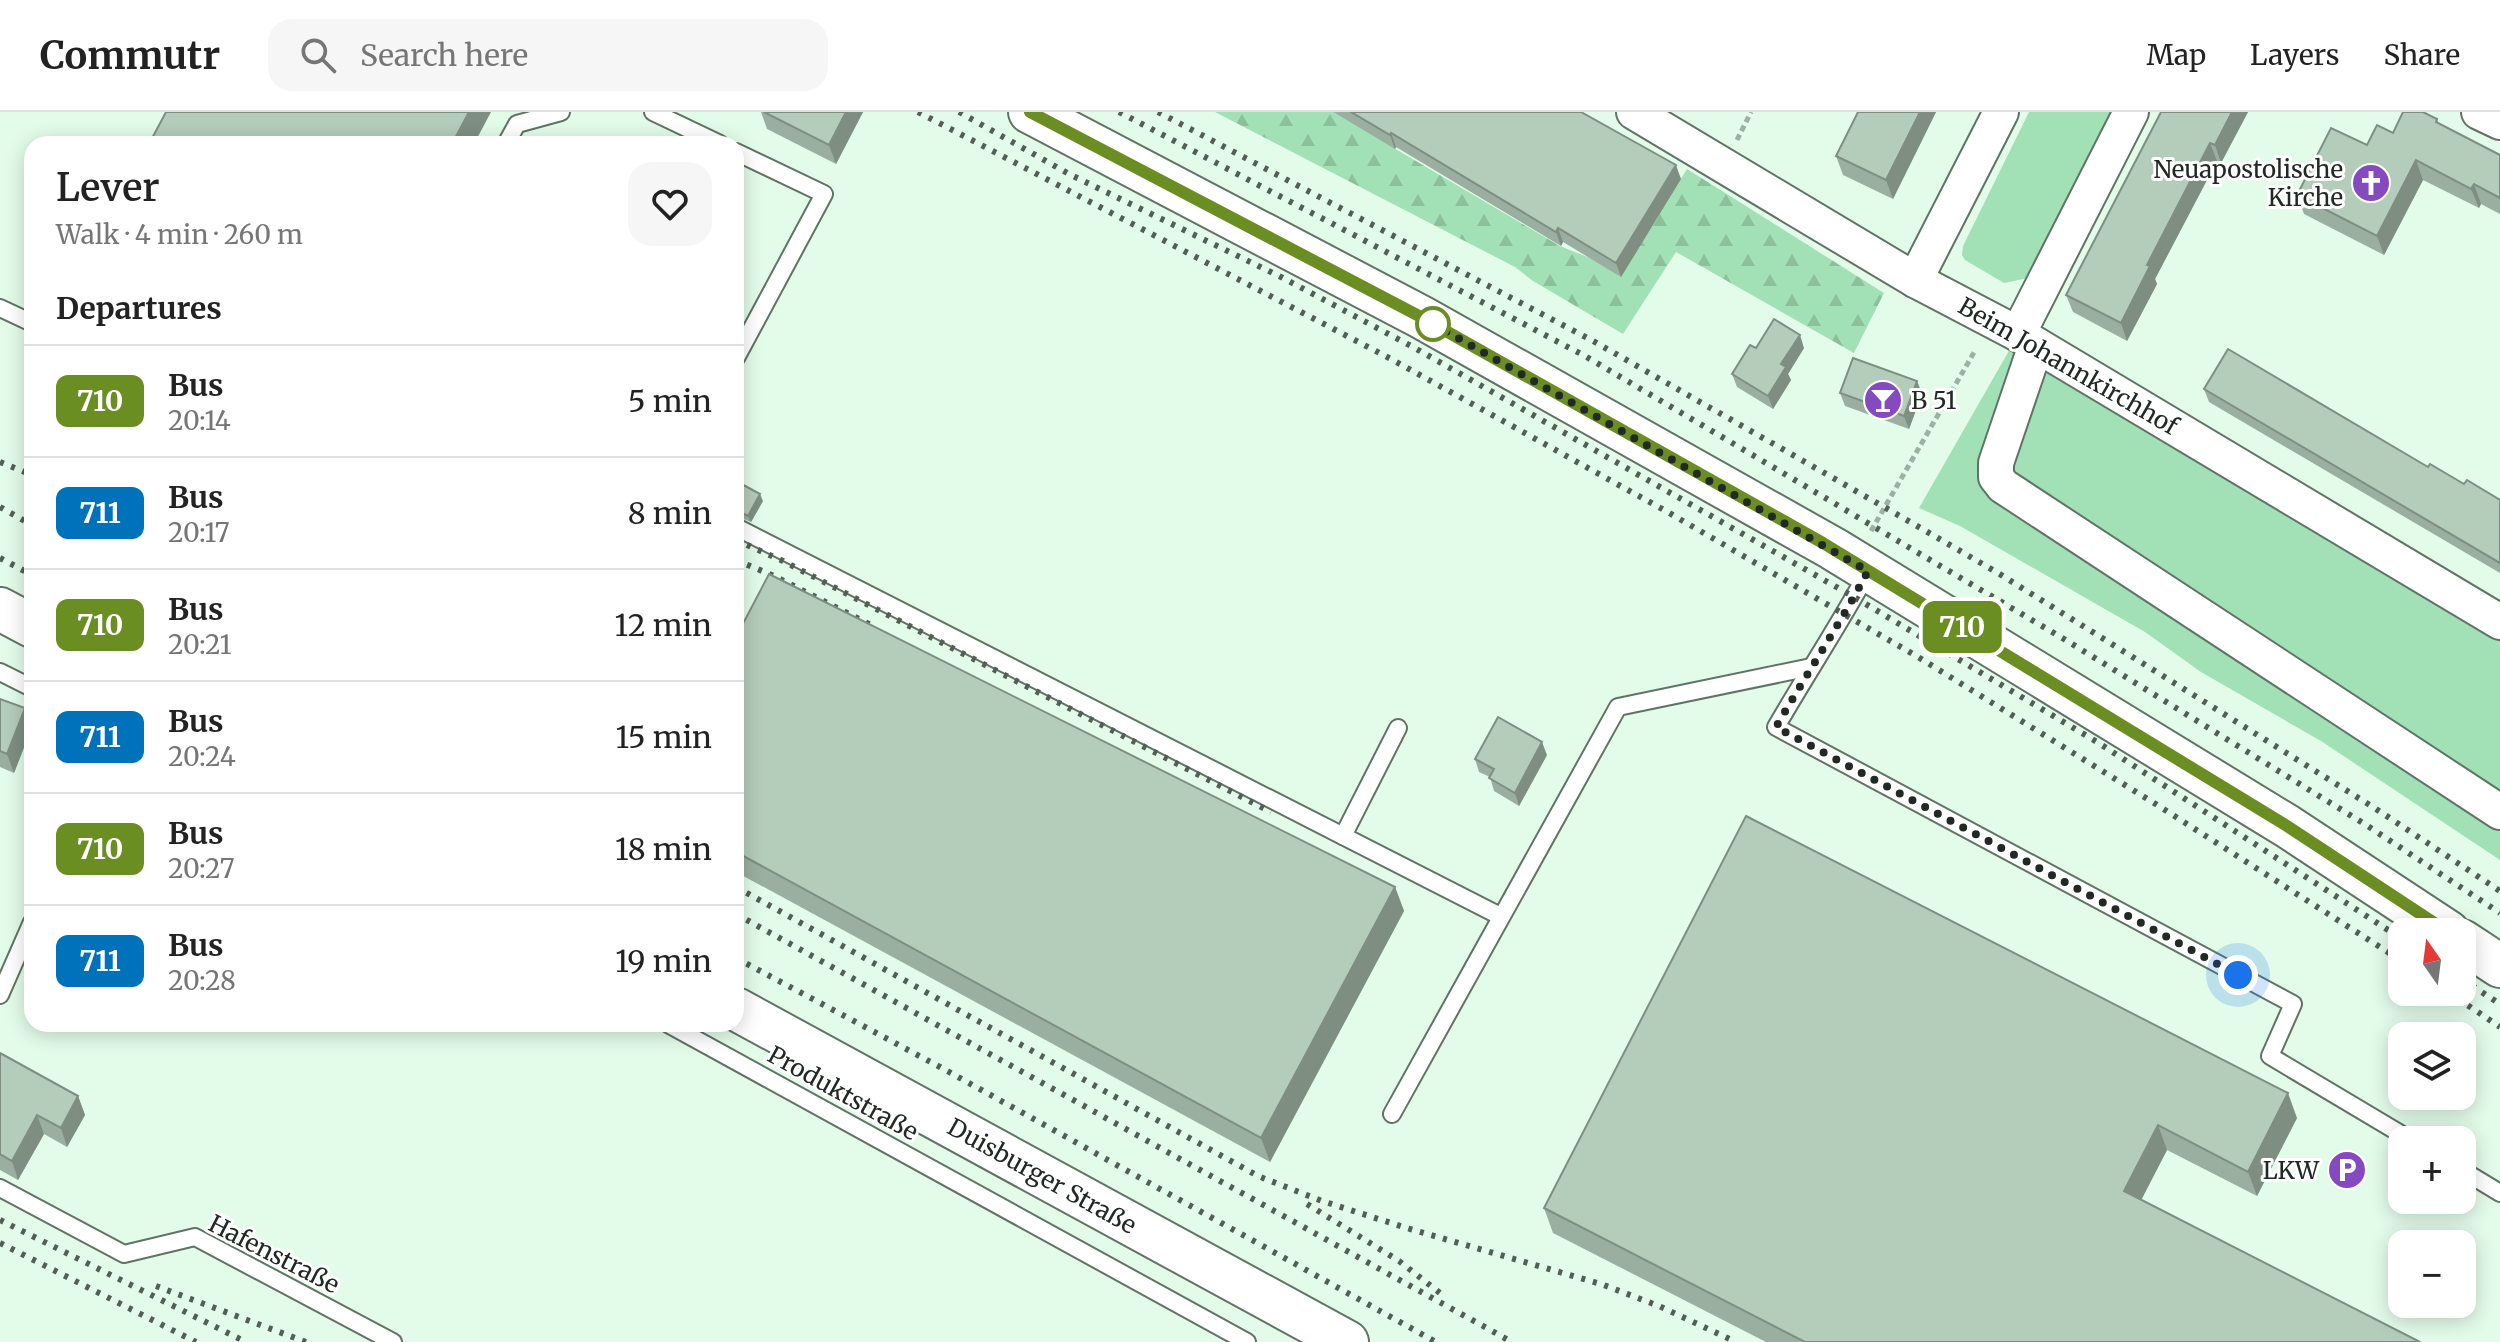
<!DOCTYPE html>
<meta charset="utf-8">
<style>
body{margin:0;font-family:Merriweather,serif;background:#f6f6f6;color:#222;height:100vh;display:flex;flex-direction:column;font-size:30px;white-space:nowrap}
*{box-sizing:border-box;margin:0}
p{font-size:26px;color:#767676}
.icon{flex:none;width:44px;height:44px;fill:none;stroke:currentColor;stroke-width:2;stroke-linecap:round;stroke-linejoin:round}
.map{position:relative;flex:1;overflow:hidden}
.side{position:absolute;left:24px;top:24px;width:720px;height:896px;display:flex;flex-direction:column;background:#fff;border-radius:24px;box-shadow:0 4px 20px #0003}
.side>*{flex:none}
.badge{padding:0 16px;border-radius:12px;font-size:28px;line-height:52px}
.needle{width:52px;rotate:346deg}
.controls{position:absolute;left:2388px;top:806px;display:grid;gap:16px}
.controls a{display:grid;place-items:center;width:88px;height:88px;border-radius:16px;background:#fff;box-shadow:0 4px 20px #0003;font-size:40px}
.you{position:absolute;width:40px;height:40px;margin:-20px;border:6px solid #fff;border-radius:50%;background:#1a73e8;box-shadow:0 0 0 12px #1a73e833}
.map>.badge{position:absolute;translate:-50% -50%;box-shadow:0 0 0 4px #fff}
h2{padding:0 32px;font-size:30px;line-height:72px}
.round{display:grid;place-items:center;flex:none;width:84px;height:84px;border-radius:24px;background:#f6f6f6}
.overview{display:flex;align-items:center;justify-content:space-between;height:136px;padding:0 32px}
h1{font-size:38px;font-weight:600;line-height:60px}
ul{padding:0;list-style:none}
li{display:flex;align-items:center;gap:24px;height:112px;padding:0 32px;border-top:2px solid #e0e0e0}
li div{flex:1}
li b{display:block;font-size:30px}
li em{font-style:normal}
li .badge{min-width:88px;font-weight:700;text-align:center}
header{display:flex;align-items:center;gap:48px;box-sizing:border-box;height:112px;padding:0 40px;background:#fff;border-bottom:2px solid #e0e0e0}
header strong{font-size:38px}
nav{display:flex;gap:44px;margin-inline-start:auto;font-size:28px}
.search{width:560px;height:72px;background:#f6f6f6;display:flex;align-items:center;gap:20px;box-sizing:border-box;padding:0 28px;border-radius:24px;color:#767676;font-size:30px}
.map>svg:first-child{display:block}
.green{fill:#a2e0b5}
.forest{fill:url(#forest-firs)}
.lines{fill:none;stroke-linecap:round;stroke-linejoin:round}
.service-casing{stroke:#5f7465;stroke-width:20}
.minor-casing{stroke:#5f7465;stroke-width:38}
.tertiary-casing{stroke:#5f7465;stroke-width:46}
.path{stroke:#9db1a3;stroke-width:5;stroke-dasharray:6 4;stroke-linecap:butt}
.service{stroke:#fff;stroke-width:16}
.minor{stroke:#fff;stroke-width:34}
.tertiary{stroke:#fff;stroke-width:42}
.rail{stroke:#525f56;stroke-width:6;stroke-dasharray:4 8;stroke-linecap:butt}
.wall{fill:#9bafa0}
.shaded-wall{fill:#7e8f82}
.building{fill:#b4ccba;stroke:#7e8f82;stroke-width:2}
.line-casing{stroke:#fff;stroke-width:18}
.line{stroke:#6b8e23;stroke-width:12}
.walk{stroke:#202923;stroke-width:8;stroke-dasharray:0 14.4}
.stop-dot{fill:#fff;stroke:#6b8e23;stroke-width:4}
.labels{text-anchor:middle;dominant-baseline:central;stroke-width:6;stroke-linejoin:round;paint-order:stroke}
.poi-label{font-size:24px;fill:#202923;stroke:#fff;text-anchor:end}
.street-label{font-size:24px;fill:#202923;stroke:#fff}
</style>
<header>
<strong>Commutr</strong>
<div class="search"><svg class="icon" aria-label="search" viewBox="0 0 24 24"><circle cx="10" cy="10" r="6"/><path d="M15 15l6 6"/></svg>Search here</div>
<nav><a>Map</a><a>Layers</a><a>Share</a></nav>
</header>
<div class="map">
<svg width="2500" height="1230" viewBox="0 0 2500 1230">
<defs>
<pattern id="forest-firs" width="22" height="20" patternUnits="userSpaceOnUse" patternTransform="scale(2)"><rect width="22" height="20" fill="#a2e0b5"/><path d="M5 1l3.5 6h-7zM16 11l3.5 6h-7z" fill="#8bc09b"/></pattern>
</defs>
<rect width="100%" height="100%" fill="#e3fcea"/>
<g class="green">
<polygon points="2029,0 2113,0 2028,166 2004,171 1965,148 1962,143 1963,134"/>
<polygon points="2010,237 2054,260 2500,528 2500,748 2321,629 2201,560 2145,520 1960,414 1919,396"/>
</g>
<polygon class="forest" points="1215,0 1333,0 1560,134 1590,146 1621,164 1687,57 1884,181 1854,241 1676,140 1623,222 1533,169 1515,155"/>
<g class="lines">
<g class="service-casing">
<g id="service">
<polyline points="653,0 720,32"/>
<polyline points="506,32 517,12 561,0"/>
<polyline points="736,40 824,82 736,246"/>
<polyline points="0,196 32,211"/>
<polyline points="736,415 1343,724"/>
<path d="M1868,460c-29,53 -62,103 -92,155l517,277 -23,52 141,84"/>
<polyline points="0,560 32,576"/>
<polyline points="1398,616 1343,724 1500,804"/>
<polyline points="0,883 32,810"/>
<polyline points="668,912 1247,1230"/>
<polyline points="1392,1002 1618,595 1811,555"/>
<polyline points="2462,1058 2500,1081"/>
<polyline points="0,1076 124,1142 195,1125 393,1230"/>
</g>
</g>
<g class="minor-casing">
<g id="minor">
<polyline points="1634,0 1915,168 2018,222 2500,510"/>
<polyline points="2479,0 2500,10"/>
<polyline points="1915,168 2001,0"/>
<polyline points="2018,222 2131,0"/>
<polyline points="2036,233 1996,351 1996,365 2003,374 2500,700"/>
</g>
</g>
<g class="tertiary-casing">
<g id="tertiary">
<polyline points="1030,0 1421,205 1832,436 2287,714 2448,820"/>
<polyline points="0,497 32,514"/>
<polyline points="2462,829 2500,854"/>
<polyline points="736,897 1347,1230"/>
</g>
</g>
<g class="path">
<polyline points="1737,28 1751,0"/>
<polyline points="1871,419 1976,237"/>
</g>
<use href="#service" class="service"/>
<use href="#minor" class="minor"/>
<use href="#tertiary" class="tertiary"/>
<g class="rail">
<polyline points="918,0 1391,247 1664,398 1918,545 2154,691 2402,849"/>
<polyline points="959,0 1069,62 1281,165 1413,235 1854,485 2097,630 2402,827"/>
<polyline points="1119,0 1585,244 2064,527 2363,711 2500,801"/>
<polyline points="1158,0 1595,230 1912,411 1998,461 2373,695 2500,779"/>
<polyline points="532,32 537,23"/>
<polyline points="0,350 32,363"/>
<polyline points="0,395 32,413"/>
<polyline points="736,428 783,449 1271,700"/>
<polyline points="0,446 32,463"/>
<polyline points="736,448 774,464 873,514"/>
<polyline points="736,775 1258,1064 1322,1089 1410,1117 1601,1172 1659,1194 1736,1230"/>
<polyline points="736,802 1512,1230"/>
<polyline points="736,846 940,955 1436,1230"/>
<polyline points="2462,867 2500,892"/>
<polyline points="2448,880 2500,915"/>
<polyline points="1307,1092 1399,1149 1440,1181"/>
<polyline points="0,1108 246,1230"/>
<polyline points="0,1131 196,1230"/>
<polyline points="156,1174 306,1230"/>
</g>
</g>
<g class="wall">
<polygon points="761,0 863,0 836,52 767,17"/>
<polygon points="1333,0 1581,0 1681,67 1621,165 1563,130 1561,134 1396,35 1395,37"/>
<polygon points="1858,0 1936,0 1893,87 1843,63 1836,44"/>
<polygon points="2161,0 2248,0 2221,51 2217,49 2155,167 2157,172 2127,229 2073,200 2066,183"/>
<polygon points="2437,7 2439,12 2500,43 2500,102 2481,92 2479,96 2423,68 2384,143 2304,102 2297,83 2393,21"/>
<polygon points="1756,236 1804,236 1788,262 1791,268 1773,297 1737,275 1732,262"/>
<polygon points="1917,269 1922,282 1909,317 1845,294 1840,281"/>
<polygon points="2204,277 2428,355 2500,388 2500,461 2209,290"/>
<polygon points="736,369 763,389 751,410 736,404"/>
<polygon points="736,525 1395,775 1404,799 1270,1050 736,760"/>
<polygon points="0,587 25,596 32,615 14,661 0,655"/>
<polygon points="1547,643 1519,694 1494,679 1490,665 1479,660 1475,647"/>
<polygon points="1746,704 2297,1006 2257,1084 2167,1038 2141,1088 2420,1230 1766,1230 1553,1121 1544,1096"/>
<polygon points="0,941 78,984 85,1003 67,1035 44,1022 18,1068 0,1058"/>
</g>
<g class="shaded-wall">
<polygon points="469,0 491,0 474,32 452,32"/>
<polygon points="846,0 863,0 836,52 829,33"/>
<polygon points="1920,0 1936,0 1893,87 1886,68"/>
<polygon points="2232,0 2248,0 2221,51 2215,33"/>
<polygon points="1391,21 1396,35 1395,37 1390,23"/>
<polygon points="2210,31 2217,49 2155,167 2157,172 2127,229 2121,211 2147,153"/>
<polygon points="2416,48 2423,68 2384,143 2377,124"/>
<polygon points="1676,53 1681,67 1621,165 1616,151"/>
<polygon points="2474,72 2481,92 2479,96 2471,77"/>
<polygon points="1558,116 1563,130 1561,134 1556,120"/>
<polygon points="1800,223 1804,236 1788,262 1791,268 1773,297 1768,284 1781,252"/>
<polygon points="1917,269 1922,282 1909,317 1904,304"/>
<polygon points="760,382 763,389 751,410 748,404"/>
<polygon points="25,596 32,615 14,661 7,642"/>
<polygon points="1542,630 1547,643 1519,694 1515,681"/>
<polygon points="1395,775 1404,799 1270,1050 1261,1026"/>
<polygon points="2288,981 2297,1006 2257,1084 2248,1060"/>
<polygon points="78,984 85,1003 67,1035 61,1016"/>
<polygon points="37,1003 44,1022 18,1068 12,1049"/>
<polygon points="2158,1013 2167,1038 2133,1104 2124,1079"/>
</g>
<g class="building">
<polygon points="166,0 469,0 452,32 149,32"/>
<polygon points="764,0 846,0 829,33"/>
<polygon points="1351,0 1581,0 1676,53 1616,151 1558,116 1556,120 1391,21 1390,23"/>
<polygon points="1858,0 1920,0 1886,68 1836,44"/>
<polygon points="2161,0 2232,0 2215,33 2210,31 2147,153 2150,154 2121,211 2066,183"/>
<polygon points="2403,0 2423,0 2437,7 2436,10 2500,43 2500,86 2474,72 2471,77 2416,48 2377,124 2297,83 2331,16 2367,33 2377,13 2393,21"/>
<polygon points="1774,207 1800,223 1781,252 1786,255 1768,284 1732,262 1750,233 1756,236"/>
<polygon points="2228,237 2428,355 2430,352 2464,372 2467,368 2500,388 2500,451 2204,277"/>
<polygon points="1853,246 1917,269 1904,304 1840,281"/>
<polygon points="736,369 760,382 748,404 736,398"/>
<polygon points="769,462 1395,775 1261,1026 736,740 736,525"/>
<polygon points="0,587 25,596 7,642 0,639"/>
<polygon points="1498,605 1542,630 1515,681 1489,666 1494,657 1475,647"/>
<polygon points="1746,704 2288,981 2248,1060 2158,1013 2124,1079 2420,1230 1805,1230 1544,1096"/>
<polygon points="0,941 78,984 61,1016 37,1003 12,1049 0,1042"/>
</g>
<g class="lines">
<g class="line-casing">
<polyline id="line" points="1030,0 1421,205 1823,431 2287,714 2448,820"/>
</g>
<use href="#line" class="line"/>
<path class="walk" d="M1433,212l-12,-7 447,254c-28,53 -62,104 -92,156l462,248"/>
</g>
<defs>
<g id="church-disc" transform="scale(2)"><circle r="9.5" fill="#864ac0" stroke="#fff"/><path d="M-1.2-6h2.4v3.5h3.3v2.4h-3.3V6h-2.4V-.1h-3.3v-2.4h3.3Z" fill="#fff"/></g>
<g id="bar-disc" transform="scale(2)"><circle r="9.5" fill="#864ac0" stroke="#fff"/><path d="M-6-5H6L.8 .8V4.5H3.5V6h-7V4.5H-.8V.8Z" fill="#fff"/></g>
<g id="parking-disc" transform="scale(2)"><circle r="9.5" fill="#864ac0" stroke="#fff"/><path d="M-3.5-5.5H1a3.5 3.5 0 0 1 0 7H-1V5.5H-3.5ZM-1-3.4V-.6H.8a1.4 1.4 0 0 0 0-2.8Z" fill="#fff"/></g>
</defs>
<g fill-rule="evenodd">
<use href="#church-disc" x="2371" y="71"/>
<use href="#bar-disc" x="1883" y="288"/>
<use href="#parking-disc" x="2347" y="1058"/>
</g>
<circle class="stop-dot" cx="1433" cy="212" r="16"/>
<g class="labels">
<g class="poi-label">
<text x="2343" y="57">Neuapostolische<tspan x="2343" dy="28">Kirche</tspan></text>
<text x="1911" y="288" text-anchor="start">B 51</text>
<text x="2319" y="1058">LKW</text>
</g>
<g class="street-label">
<text transform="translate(2068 254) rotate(30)">Beim Johannkirchhof</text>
<text transform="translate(843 981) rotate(29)">Produktstraße</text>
<text transform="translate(1042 1064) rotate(29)">Duisburger Straße</text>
<text transform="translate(274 1142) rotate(27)">Hafenstraße</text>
</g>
</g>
</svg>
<div class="controls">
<a><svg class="needle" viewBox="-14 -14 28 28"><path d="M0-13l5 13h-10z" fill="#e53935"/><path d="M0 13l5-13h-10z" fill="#767676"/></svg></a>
<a><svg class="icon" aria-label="layers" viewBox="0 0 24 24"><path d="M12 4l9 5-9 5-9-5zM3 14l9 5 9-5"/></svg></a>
<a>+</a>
<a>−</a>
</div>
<div class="you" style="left:2238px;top:863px"></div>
<b class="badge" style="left:1962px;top:515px;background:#6b8e23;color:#fff">710</b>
<section class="side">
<div class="overview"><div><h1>Lever</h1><p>Walk · 4 min · 260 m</p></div><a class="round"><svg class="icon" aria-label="heart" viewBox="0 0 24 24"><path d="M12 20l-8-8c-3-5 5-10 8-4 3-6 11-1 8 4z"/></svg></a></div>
<h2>Departures</h2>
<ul>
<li><span class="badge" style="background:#6b8e23;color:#fff">710</span><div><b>Bus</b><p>20:14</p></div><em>5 min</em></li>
<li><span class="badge" style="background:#0072bc;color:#fff">711</span><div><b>Bus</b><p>20:17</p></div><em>8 min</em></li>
<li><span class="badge" style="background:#6b8e23;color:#fff">710</span><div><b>Bus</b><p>20:21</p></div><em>12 min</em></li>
<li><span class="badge" style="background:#0072bc;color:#fff">711</span><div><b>Bus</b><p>20:24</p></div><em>15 min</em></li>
<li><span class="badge" style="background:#6b8e23;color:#fff">710</span><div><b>Bus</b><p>20:27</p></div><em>18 min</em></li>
<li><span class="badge" style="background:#0072bc;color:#fff">711</span><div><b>Bus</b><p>20:28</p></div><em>19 min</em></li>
</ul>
</section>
</div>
